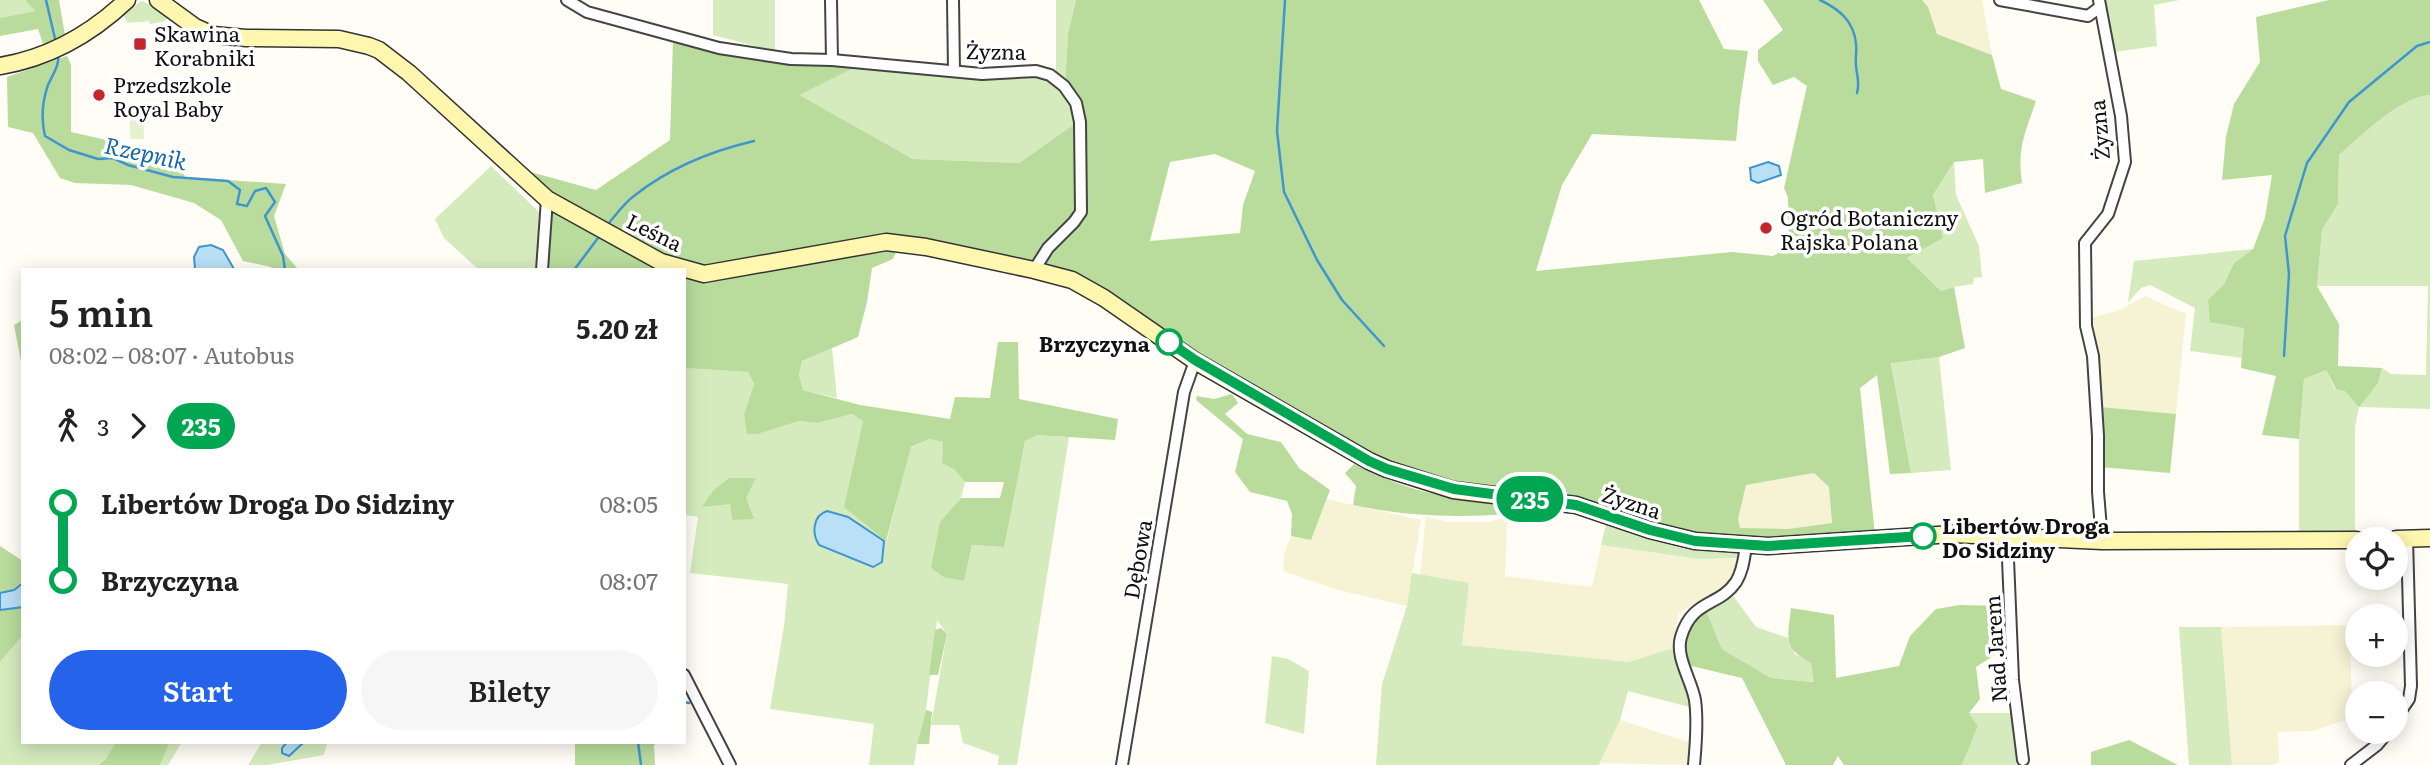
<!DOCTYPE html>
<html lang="pl">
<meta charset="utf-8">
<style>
body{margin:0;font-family:Literata,serif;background:#f6f6f6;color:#222;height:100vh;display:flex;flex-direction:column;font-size:26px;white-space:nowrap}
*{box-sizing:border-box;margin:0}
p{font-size:23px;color:#767676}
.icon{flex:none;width:38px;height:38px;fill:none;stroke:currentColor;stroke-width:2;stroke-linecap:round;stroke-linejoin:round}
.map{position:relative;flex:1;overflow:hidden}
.sheet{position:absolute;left:21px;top:268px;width:665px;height:476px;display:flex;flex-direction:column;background:#fff;border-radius:0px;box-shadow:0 4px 18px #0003}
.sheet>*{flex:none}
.badge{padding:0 14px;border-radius:23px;font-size:24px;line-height:46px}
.tools{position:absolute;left:2345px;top:527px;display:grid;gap:14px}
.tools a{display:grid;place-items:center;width:63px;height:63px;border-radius:50%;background:#fff;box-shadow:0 4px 18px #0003;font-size:35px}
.map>.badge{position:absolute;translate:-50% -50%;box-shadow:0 0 0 4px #fff}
.legs{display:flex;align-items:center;gap:10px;height:77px;padding:0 28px;font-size:23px}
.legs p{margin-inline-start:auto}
.head{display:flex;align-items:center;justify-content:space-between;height:119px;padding:0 28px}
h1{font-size:38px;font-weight:600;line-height:52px}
.button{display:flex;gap:14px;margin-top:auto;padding:14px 28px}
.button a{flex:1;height:80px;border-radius:42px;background:#2563eb;color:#fff;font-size:28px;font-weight:600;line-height:80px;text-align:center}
.button a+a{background:#f6f6f6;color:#222}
ul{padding:0 28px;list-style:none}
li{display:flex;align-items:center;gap:24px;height:77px;font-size:26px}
li i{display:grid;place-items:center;width:10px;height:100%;margin:0 9px;background:currentColor}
li i::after{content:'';width:18px;height:18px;margin:-9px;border:5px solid;border-radius:50%;background:#fff}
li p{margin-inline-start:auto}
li:first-child i{background:linear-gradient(#0000 50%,currentColor 0)}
li:last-child i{background:linear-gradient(currentColor 50%,#0000 0)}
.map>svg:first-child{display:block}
.farmland{fill:#f6f3d4}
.green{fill:#d5ebbd;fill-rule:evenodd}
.forest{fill:#b9dc9c;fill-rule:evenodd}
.pitch{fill:#e6f2cf}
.water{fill:#b9e0f7;stroke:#3f96cf;stroke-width:2}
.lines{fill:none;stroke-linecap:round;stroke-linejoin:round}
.stream{stroke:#3f96cf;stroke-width:2.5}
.street-casing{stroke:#444;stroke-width:14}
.secondary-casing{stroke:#333;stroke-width:19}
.street{stroke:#fff;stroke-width:10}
.secondary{stroke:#fff6b0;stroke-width:16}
.line-1-casing{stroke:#fff;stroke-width:16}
.line-1{stroke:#00a651;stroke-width:10}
.poi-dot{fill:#c4262e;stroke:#fff;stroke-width:2.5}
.stop-1-dot{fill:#fff;stroke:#00a651;stroke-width:3.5}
.labels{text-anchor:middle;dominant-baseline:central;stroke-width:7;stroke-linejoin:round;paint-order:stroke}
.poi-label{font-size:21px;fill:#111;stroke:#fff;text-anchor:start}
.street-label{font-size:21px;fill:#111;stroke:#fff}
.stop-label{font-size:21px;font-weight:bold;fill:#111;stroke:#fff;text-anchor:end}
.water-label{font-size:23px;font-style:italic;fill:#1768a6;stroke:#fff}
</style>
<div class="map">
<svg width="2430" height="765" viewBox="0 0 2430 765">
<rect width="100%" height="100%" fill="#fffdf5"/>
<g class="farmland">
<polygon points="1922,0 1982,0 1992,55 1937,34 1928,8"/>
<polygon points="2145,296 2186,314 2176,414 2100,407 2099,360 2091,318 2120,310"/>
<polygon points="1814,473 1829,487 1832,523 1788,529 1740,529 1738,519 1746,485"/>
<polygon points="1326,499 1421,520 1407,606 1338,590 1283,571 1284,555 1291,536 1311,540"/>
<polygon points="1426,516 1447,522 1490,522 1507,517 1505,576 1592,587 1601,545 1699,559 1739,558 1738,565 1733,579 1712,594 1679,613 1673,648 1629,662 1461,645 1469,584 1420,575"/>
<polygon points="2350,625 2352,718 2313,731 2278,732 2279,761 2277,763 2271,765 2232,765 2221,627"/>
<polygon points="1620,720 1692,743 1690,765 1600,763"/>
</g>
<g class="green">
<polygon points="0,0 25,0 35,11 0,18"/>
<polygon points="713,0 775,0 775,51 713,35"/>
<polygon points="1056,0 1076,0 1068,34 1065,86 1056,72"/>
<polygon points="2103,0 2180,0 2154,5 2157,46 2115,52"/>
<polygon points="141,1 155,6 167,16 167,19 162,22 150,24 149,21 128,23 123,15"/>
<polygon points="856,67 1035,73 1051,80 1074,105 1076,123 1019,163 913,159 798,95"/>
<path d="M2430,95v314l-71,-2 -4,20v104l-56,3v-95l5,-60 22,-9 9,19 43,-6 4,-15 9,6 35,1 2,-89h-111l5,-56 16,-26 1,-49c23,-20 61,-58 91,-60z"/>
<polygon points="1954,162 1956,195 1979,246 1982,277 1974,278 1973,284 1954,287 1941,291 1907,258 1942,238 1933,195"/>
<polygon points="491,166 539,212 537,269 478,269 444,238 435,219"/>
<polygon points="2253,249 2234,263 2224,284 2208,300 2244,328 2242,358 2190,351 2195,308 2150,285 2141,288 2128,302 2134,261"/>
<polygon points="832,348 837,398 803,390 799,375 802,361"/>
<polygon points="1939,357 1951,470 1911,473 1891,362"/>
<path d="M685,368l63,4 6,12 -10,30 4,20h10l41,-13 19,2 34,-9 11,7 -18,86 42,33 23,-92 20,-9 13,3 -1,21 13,7 10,12 -4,16 -21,24 24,59 8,-36 31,2 22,-106 11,-6 33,2 -52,328h-19l1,-9 -36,-13 -4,-18h-28l16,-91 -10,-14 -11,90 -9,34 -3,21h-45l5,-41 -104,-15 14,-83 4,-42 -98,-11 8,-56 -14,-2zM756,479l-24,41 -1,-16z"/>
<polygon points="1607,520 1665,543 1711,551 1739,552 1739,558 1699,559 1601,545"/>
<polygon points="1412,573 1469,583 1462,645 1629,662 1673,648 1687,686 1693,708 1628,691 1620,720 1599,765 1376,765 1382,684 1407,606"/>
<polygon points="1731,593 1756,627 1788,638 1795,654 1811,663 1815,682 1771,678 1722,649 1705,608"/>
<polygon points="2179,627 2221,627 2232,765 2189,765"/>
<polygon points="23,635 23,742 116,742 105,760 98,765 0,765 0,662"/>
<polygon points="1272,656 1288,659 1309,671 1304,734 1265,723"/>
<polygon points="1969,713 2013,713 2016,765 1962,765 1978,726"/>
<polygon points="170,742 182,742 168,765 160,765"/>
<polygon points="262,742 327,742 324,755 267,765 248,765"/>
</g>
<g class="forest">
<polygon points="25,0 59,0 65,35 43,44 38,29 0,36 0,18 35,11"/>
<path d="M1076,0h623l25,49 24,2 -8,51 -4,39 -144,-7 -30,51 -26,86 196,-19 41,4 16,-9 -1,-50 -4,-9 23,-102 -13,-9 -21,8 -15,-24v-11l25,-20 -20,-30h159l6,7 9,27 55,21 9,34 35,12c-11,32 -19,47 -14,82l-37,10 -2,-34 -29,3 -21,33 10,43 -36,20 34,33 13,-4 11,61 -26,9 -48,6 20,110 -21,1 -13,-99 -17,13 15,147 -88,5 -90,-2 -119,-40 -59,-10 -41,-1 -47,-9 -55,-22 -189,-106 -78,-58 -33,-17 -35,-11 8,-14 26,-24 8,-107 -18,-33 3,-52zM1215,154l40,17 -12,34 -3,28 -90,8 20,-79zM1814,473l15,14 3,36 -44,6 -48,-1 -2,-9 8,-34z"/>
<path d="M2329,0h101v95c-30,2 -68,40 -91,60l-1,49 -16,26 -5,56 22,38 -1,42 44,2 -4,15 -19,24 -14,-16 -9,-2 -10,-19 -22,9 -5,60 -37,-4 14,-59 -35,-8 3,-40 -34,-6 -2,-22 16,-16 10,-21 19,-14 12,-31 7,-43 -50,5 4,-43 8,-33 26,-42 -4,-45z"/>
<polygon points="673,40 856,67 799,95 913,159 1019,163 1076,123 1078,210 1035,263 927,240 706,268 661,258 549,195 527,171 596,190 670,140"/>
<polygon points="67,56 71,65 71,132 178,156 185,177 286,184 274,216 285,254 298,269 272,269 271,267 243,261 221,220 194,203 131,185 75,183 60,178 33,133 8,127 7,77"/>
<polygon points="555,212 674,270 544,270 548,217"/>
<polygon points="898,247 893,259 872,268 867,302 858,337 802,361 799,375 803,390 860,405 950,419 955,397 990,398 998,342 1018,342 1019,399 1118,419 1115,440 1037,435 1025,441 1004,547 972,545 964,581 944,577 931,568 940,522 961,498 1000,498 1004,482 965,482 955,470 942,463 943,442 930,439 911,447 886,541 844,507 863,421 852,414 818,423 799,421 758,434 747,434 744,414 754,384 748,372 684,368 684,272"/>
<polygon points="23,320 23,372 14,325"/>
<polygon points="1232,394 1238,403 1225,414 1247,434 1281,442 1299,468 1330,490 1311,540 1291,536 1292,514 1287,501 1250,492 1235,472 1243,439 1196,400 1197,396 1214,399"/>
<polygon points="2100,407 2176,414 2170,473 2100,467"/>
<path d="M1354,464c51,26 96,38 153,37v13c-53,4 -102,2 -154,-9l3,-19 -11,-13z"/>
<polygon points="729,478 756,478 746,498 754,519 732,520 730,504 702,507 713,491"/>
<polygon points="0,546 23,561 23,583 14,590 0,593"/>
<path d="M1960,605l45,1 3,40 -32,21 4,32 -11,14 9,13 -16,39h-118l-6,-9 -5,9h-47l-44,-87 -55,-13c-4,-27 -4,-37 18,-57l17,41 49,29 43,4 -3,-19c-29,-16 -23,-25 -20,-55l43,7 2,63 63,-12 11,-30 26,-27z"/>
<polygon points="23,607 23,635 0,662 0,610"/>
<polygon points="941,628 947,634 938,675 929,675 935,630"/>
<polygon points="926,710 932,712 929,744 917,744"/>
<polygon points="2129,740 2178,765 2091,765 2091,752"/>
<polygon points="116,742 170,742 160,765 98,765 105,760"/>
<polygon points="575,742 660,742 654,745 655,765 575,765"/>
</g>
<polygon class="pitch" points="130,107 143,107 144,139 130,139"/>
<g class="water">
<polygon points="1768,162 1779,166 1781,175 1758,183 1751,180 1750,168"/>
<polygon points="211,245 223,250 234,269 195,269 194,257 199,247"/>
<path d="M827,511l21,6 36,24 -2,21 -9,5 -54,-22c-7,-11 -7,-29 8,-34z"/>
<polygon points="23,583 23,607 0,610 0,593 14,590"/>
<polygon points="287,742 304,742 289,756 282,753 282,748"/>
</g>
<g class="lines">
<g class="stream">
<polyline points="46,0 56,43"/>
<polyline points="1285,0 1277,131 1284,192 1317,260 1342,300 1384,346"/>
<path d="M1820,0c19,9 34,21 36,44 1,8 -1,15 0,22 1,11 4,16 1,27"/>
<path d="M58,53c2,12 -5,21 -10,32 -6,17 -7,34 -3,51l24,14 29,9 15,-1 15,7 45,12 55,4 12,9 -3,14 10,2 8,-15 11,-3 9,14 -10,14 18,40 2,14"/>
<path d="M608,224c8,-9 16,-21 26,-28 35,-28 77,-45 120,-55"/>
<polyline points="574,270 601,234"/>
<polyline points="2284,356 2289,274 2285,236 2307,163 2349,102 2417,46 2430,42"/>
<polyline points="684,702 689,703"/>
<polyline points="638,742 641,765"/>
</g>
<g class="street-casing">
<g id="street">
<polyline points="567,0 587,12 719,48 791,59 832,60 982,74 1036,71 1050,75 1064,86 1076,103 1080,122 1081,212 1074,222 1048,248 1034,270"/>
<polyline points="831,0 832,60"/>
<polyline points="953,0 954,71"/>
<polyline points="2000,0 2088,16 2100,7"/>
<polyline points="2099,0 2121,116 2125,162 2108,214 2085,243 2086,326 2093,356 2098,436 2098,492 2102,541"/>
<polyline points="542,270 547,199"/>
<polyline points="2007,535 2013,680 2023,760"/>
<polyline points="684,675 730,765"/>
<polyline points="2396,718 2409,699 2411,686 2407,539"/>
<polyline points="1122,765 1184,392 1195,361"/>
<path d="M1694,765c2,-21 4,-44 1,-65 -3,-19 -20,-43 -14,-63 11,-38 38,-30 55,-55 7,-11 8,-24 10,-36"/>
<polyline points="2351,765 2377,745 2388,732"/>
</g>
</g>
<g class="secondary-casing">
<g id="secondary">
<polyline points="158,0 195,27 213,35 246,38 339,39 369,46 379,50 409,73 547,199 661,262 704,274 886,242 926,247 1034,270 1072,280 1104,298 1195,361 1369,461 1387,469 1453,490 1576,505 1650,530 1695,541 1768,546 1953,534 2102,541 2357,540"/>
<path d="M0,66c49,-8 91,-32 127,-66"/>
<polyline points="2396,539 2430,538"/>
</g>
</g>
<use href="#street" class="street"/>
<use href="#secondary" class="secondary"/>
</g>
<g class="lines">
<g class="line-1-casing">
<polyline id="line-1" points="1169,342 1195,360 1369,461 1387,469 1454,489 1576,505 1650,530 1695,541 1768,546 1923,536"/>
</g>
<use href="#line-1" class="line-1"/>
</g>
<g class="poi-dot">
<rect x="133" y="37" width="14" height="14" rx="3.5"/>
<circle cx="99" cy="95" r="7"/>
<circle cx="1766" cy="228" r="7"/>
</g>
<g class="stop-1-dot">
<circle cx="1169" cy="342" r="12"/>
<circle cx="1923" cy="536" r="12"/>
</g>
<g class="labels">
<g class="poi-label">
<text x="154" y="32">Skawina<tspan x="154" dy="24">Korabniki</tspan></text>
<text x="113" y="83">Przedszkole<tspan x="113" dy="24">Royal Baby</tspan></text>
<text x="1780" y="216">Ogród Botaniczny<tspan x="1780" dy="24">Rajska Polana</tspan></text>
</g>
<g class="street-label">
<text transform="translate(996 50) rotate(1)">Żyzna</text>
<text transform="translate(2098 130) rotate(-95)">Żyzna</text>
<text transform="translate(655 231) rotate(26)">Leśna</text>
<text transform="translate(1632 501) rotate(18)">Żyzna</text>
<text transform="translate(1136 559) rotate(-80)">Dębowa</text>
<text transform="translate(1994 649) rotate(-94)">Nad Jarem</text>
</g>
<g class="stop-label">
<text x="1150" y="342">Brzyczyna</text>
<text x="1942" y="524" text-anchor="start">Libertów Droga<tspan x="1942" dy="24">Do Sidziny</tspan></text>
</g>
<g class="water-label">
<text transform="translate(146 152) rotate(12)">Rzepnik</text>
</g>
</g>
</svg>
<div class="tools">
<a><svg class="icon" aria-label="locate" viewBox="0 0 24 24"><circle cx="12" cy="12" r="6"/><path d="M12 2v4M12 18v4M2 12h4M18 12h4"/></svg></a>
<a>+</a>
<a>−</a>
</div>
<b class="badge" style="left:1530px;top:499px;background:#00a651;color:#fff">235</b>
<section class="sheet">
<div class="head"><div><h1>5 min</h1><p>08:02 – 08:07 · Autobus</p></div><b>5.20 zł</b></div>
<div class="legs"><svg class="icon" aria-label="walk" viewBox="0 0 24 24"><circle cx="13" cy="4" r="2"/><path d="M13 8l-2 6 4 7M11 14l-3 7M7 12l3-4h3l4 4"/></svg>3<svg class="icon" aria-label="forward" viewBox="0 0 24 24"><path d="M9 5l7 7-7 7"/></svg><b class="badge" style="background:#00a651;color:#fff">235</b></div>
<ul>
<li><i style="color:#00a651"></i><b>Libertów Droga Do Sidziny</b><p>08:05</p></li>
<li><i style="color:#00a651"></i><b>Brzyczyna</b><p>08:07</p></li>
</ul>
<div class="button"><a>Start</a><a>Bilety</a></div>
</section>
</div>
